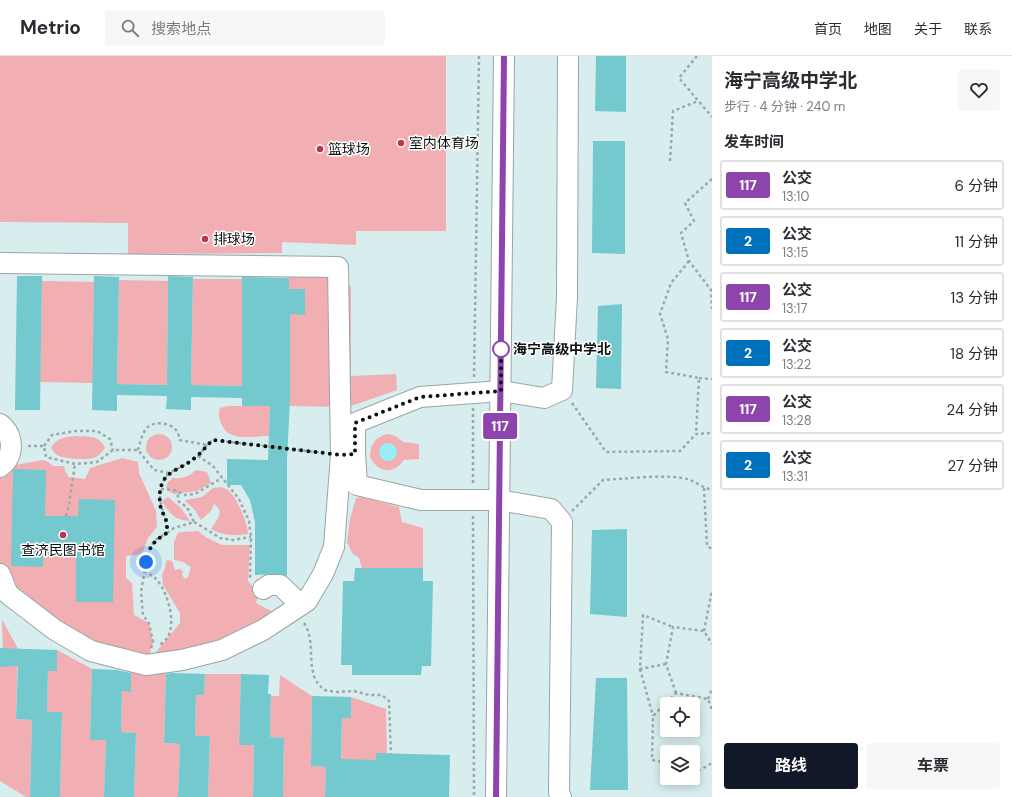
<!DOCTYPE html>
<html lang="zh">
<meta charset="utf-8">
<style>
body{margin:0;font-family:"DM Sans","Noto Sans SC",sans-serif;background:#f7f7f7;color:#2b2b33;height:100vh;display:flex;flex-direction:column;font-size:15px;white-space:nowrap}
*{box-sizing:border-box;margin:0}
p{font-size:13px;color:#7c7c81}
.icon{flex:none;width:22px;height:22px;fill:none;stroke:currentColor;stroke-width:2;stroke-linecap:round;stroke-linejoin:round}
.map{position:relative;flex:1;overflow:hidden}
.drawer{display:flex;flex-direction:column;background:#fff;width:300px}
.drawer>*{flex:none}
.badge{padding:0 8px;border-radius:3px;font-size:14px;line-height:26px}
.fabs{position:absolute;left:660px;top:641px;display:grid;gap:8px}
.fabs a{display:grid;place-items:center;width:40px;height:40px;border-radius:4px;background:#fff;box-shadow:0 2px 10px #0003;font-size:20px}
.you{position:absolute;width:20px;height:20px;margin:-10px;border:3px solid #fff;border-radius:50%;background:#1a73e8;box-shadow:0 0 0 6px #1a73e833}
.map>.badge{position:absolute;translate:-50% -50%;box-shadow:0 0 0 2px #fff}
h2{padding:0 12px;font-size:15px;line-height:36px}
.round{display:grid;place-items:center;flex:none;width:42px;height:42px;border-radius:4px;background:#f7f7f7}
.overview{display:flex;align-items:center;justify-content:space-between;height:68px;padding:0 12px}
h1{font-size:19px;font-weight:700;line-height:30px}
.action{display:flex;gap:8px;margin-top:auto;padding:8px 12px}
.action a{flex:1;height:46px;border-radius:4px;background:#111827;color:#fff;font-size:16px;font-weight:700;line-height:46px;text-align:center}
.action a+a{background:#f7f7f7;color:#2b2b33}
ul{padding:0;list-style:none}
li{display:flex;align-items:center;gap:12px;height:50px;margin:0 8px 6px;padding:0 4px;border:2px solid #e1e1e2;border-radius:4px}
li div{flex:1}
li b{display:block;font-size:15px}
li em{font-style:normal}
li .badge{min-width:44px;font-weight:700;text-align:center}
header{display:flex;align-items:center;gap:24px;box-sizing:border-box;height:56px;padding:0 20px;background:#fff;border-bottom:1px solid #e1e1e2}
header strong{font-size:19px}
nav{display:flex;gap:22px;margin-inline-start:auto;font-size:14px}
.search{width:280px;height:36px;background:#f7f7f7;display:flex;align-items:center;gap:10px;box-sizing:border-box;padding:0 14px;border-radius:4px;color:#7c7c81;font-size:15px}
main{display:flex;flex:1;min-height:0}
.map>svg:first-child{display:block}
.built{fill:#d7edee;fill-rule:evenodd}
.green{fill:#f2afb3}
.water{fill:#97eef2}
.building{fill:#73c9ce}
.lines{fill:none;stroke-linecap:round;stroke-linejoin:round}
.minor-casing{stroke:#99a5a6;stroke-width:22}
.path{stroke:#9ea8a9;stroke-width:2.5;stroke-dasharray:3 3;stroke-linecap:butt}
.minor{stroke:#fff;stroke-width:20}
.line-casing{stroke:#fff;stroke-width:9}
.line{stroke:#8e44ad;stroke-width:6}
.walk{stroke:#0c1111;stroke-width:4;stroke-dasharray:0 7.2}
.poi-dot{fill:#c2324c;stroke:#fff;stroke-width:1.5}
.stop-dot{fill:#fff;stroke:#8e44ad;stroke-width:2}
.labels{text-anchor:middle;dominant-baseline:central;stroke-width:3;stroke-linejoin:round;paint-order:stroke}
.poi-label{font-size:14px;fill:#0c1111;stroke:#fff;text-anchor:start}
.stop-label{font-size:14px;font-weight:bold;fill:#0c1111;stroke:#fff;text-anchor:start}
</style>
<header>
<strong>Metrio</strong>
<div class="search"><svg class="icon" aria-label="search" viewBox="0 0 24 24"><circle cx="10" cy="10" r="6"/><path d="M15 15l6 6"/></svg>搜索地点</div>
<nav><a>首页</a><a>地图</a><a>关于</a><a>联系</a></nav>
</header>
<main>
<div class="map">
<svg width="712" height="741" viewBox="0 0 712 741">
<rect width="100%" height="100%" fill="#ebf8f9"/>
<path class="built" d="M0,0h712v741h-712zM667,648h26v26h-26zM667,696h26v26h-26z"/>
<g class="green">
<polygon points="0,0 446,0 446,175 356,175 356,189 282,186 282,197 128,198 128,167 0,166"/>
<polygon points="289,219 338,219 338,231 351,230 351,320 396,318 397,334 351,350 341,341 340,351 289,350 290,258 305,258 305,233 289,233"/>
<polygon points="193,223 242,223 242,330 191,329"/>
<polygon points="119,224 168,225 167,329 117,328"/>
<polygon points="42,225 94,226 93,327 40,326"/>
<path d="M228,350h42l-1,30c-16,0 -41,7 -48,-13 -2,-5 -3,-9 -1,-15z"/>
<path d="M387,378c7,1 11,3 16,8l16,2v15l-15,1c-11,15 -26,13 -34,-3 0,-12 5,-20 17,-23z"/>
<circle cx="159" cy="391" r="13"/>
<path d="M75,380c14,1 23,-2 30,12 -3,4 -7,9 -12,10 -8,2 -29,1 -36,-3 -3,-2 -4,-4 -6,-7 5,-10 14,-11 24,-12z"/>
<polygon points="122,402 138,406 139,417 156,455 157,471 148,482 142,498 126,500 126,522 132,527 134,559 149,567 153,586 147,607 180,567 180,557 163,529 162,518 165,512 166,505 168,504 172,505 175,514 180,513 183,515 182,519 185,523 188,521 191,511 183,506 174,504 174,486 178,477 182,476 198,475 207,482 222,489 250,489 248,525 259,538 256,547 275,557 263,574 146,609 55,574 0,518 0,417 9,410 43,404 48,406 53,410 64,410 65,415 69,421 85,423 90,412"/>
<path d="M196,414l11,2 4,11 -14,8 -23,3 -4,-2 -4,-5 2,-5 5,-4c9,1 17,-2 23,-8z"/>
<path d="M222,431c2,1 4,2 6,3 8,6 20,33 20,44 -14,2 -24,2 -37,-5 5,-8 15,-17 3,-25l-3,7 -10,9 -4,-6 -1,-3 -11,-10 1,-1 16,-3 11,-9z"/>
<path d="M168,441l13,11 9,13c-15,-1 -20,-6 -28,-20z"/>
<polygon points="362,441 399,451 402,466 423,472 423,512 362,512 359,502 352,497 347,486 350,463 356,442"/>
<polygon points="2,563 18,593 16,663 32,664 30,741 26,741 0,725 0,611 3,610"/>
<polygon points="57,594 92,613 90,683 106,684 104,741 60,741 62,657 47,656 48,615 57,615"/>
<polygon points="131,614 166,617 164,687 180,688 178,741 134,741 136,677 121,676 122,635 131,635"/>
<polygon points="205,618 241,618 239,688 254,689 253,741 208,741 210,681 195,680 196,639 204,639"/>
<polygon points="280,619 312,640 311,710 326,711 325,741 283,741 284,682 270,681 271,640 279,640"/>
<polygon points="351,641 386,653 387,698 375,741 341,703 342,662 351,662"/>
</g>
<circle class="water" cx="388" cy="396" r="9"/>
<g class="building">
<polygon points="596,0 626,0 626,56 595,55"/>
<polygon points="593,85 625,85 625,198 592,197"/>
<polygon points="17,220 42,220 40,354 15,354"/>
<polygon points="94,220 119,221 117,328 167,329 168,220 193,221 191,329 242,330 242,221 289,222 289,233 305,233 305,259 290,258 290,343 287,404 287,520 280,518 255,519 255,466 250,444 241,429 227,429 227,403 268,404 270,350 242,350 242,342 191,341 191,354 166,353 167,340 117,339 117,355 92,354"/>
<polygon points="622,248 621,333 596,332 598,250"/>
<polygon points="14,413 46,414 45,460 78,460 79,443 115,444 113,546 76,546 76,499 43,499 43,511 11,510 13,415"/>
<polygon points="627,473 627,561 590,558 592,474"/>
<polygon points="355,512 423,512 423,525 433,525 431,610 422,610 421,619 352,619 352,609 341,609 343,525 354,525"/>
<polygon points="0,592 57,594 57,615 48,615 47,656 62,656 60,741 30,741 32,664 16,663 18,610 0,611"/>
<polygon points="92,613 117,614 131,617 131,636 122,635 121,676 136,677 134,741 104,741 106,684 90,684"/>
<polygon points="172,617 205,618 204,639 196,639 195,680 210,680 208,741 178,741 180,688 164,687 166,618"/>
<polygon points="241,618 269,619 268,638 271,638 270,681 284,682 283,741 253,741 254,689 239,689"/>
<polygon points="596,622 627,622 628,734 590,734"/>
<polygon points="312,640 351,641 351,662 342,662 341,703 376,704 376,697 450,699 449,741 325,741 326,711 311,710"/>
</g>
<g class="lines">
<g class="minor-casing">
<g id="minor">
<polyline points="0,207 338,211 341,399"/>
<path d="M0,368c14,11 15,32 0,43"/>
<polyline points="355,398 355,367 420,341 501,335 544,342 562,334 567,241 568,0"/>
<polyline points="0,518 8,538 55,574 91,595 146,609 182,604 222,594 263,574 307,545 323,518 334,491 341,399 355,398 357,429 421,444 499,444 551,453 562,466 559,736 561,741"/>
<polyline points="263,533 269,529 280,529 301,549"/>
<polyline points="496,741 504,0"/>
</g>
</g>
<g class="path">
<polyline points="697,0 679,22 712,61"/>
<polyline points="670,105 673,55 698,45"/>
<polyline points="712,123 685,147 694,165 681,177 689,205 711,234 712,253"/>
<polyline points="689,205 671,227 660,258 668,283 666,316 699,322 696,378"/>
<polyline points="474,321 479,0"/>
<polyline points="699,322 712,323"/>
<polyline points="572,347 606,396 680,395 696,378 712,377"/>
<polyline points="28,390 44,390 46,401 75,408 97,406 113,394 138,394 154,414 169,417 185,409 198,400 207,389 213,384 324,397"/>
<polyline points="44,390 52,379 76,375 97,375 110,383 113,394"/>
<path d="M138,394c2,-7 4,-16 8,-21 6,-8 22,-7 29,0 3,2 4,8 5,11l27,5"/>
<polyline points="198,400 213,410 239,443 249,465 251,481 250,522"/>
<polyline points="473,427 473,352"/>
<polyline points="704,432 707,490 712,493"/>
<polyline points="161,433 174,434 185,439 195,438 222,422"/>
<path d="M572,455l31,-31c21,-1 68,-7 87,0 7,3 14,8 22,10"/>
<polyline points="66,460 69,448 75,408"/>
<polyline points="473,460 474,741"/>
<polyline points="194,466 201,470 220,482 233,484 251,481"/>
<polyline points="167,477 174,472 194,466 187,451 179,446 177,435"/>
<path d="M144,515c5,3 10,5 13,9 11,13 19,42 11,57 -2,3 -6,6 -9,9"/>
<path d="M304,567c10,15 5,33 9,49 1,8 6,13 11,18l13,2 17,-1 15,4h13l7,6 2,53"/>
<polyline points="704,575 712,534"/>
<path d="M151,592l2,-6 -4,-19 -6,-8 -2,-23 7,-40 7,-12 12,-7c0,-22 -17,-38 2,-60"/>
<polyline points="666,608 640,613 643,559 673,571"/>
<polyline points="640,613 653,660"/>
<polyline points="676,637 666,608 673,571 704,575 712,588"/>
<polyline points="708,643 712,633"/>
<polyline points="667,707 652,704 653,660 676,637 708,643 712,654"/>
<polyline points="693,718 712,707"/>
</g>
<use href="#minor" class="minor"/>
</g>
<g class="lines">
<g class="line-casing">
<polyline id="line" points="496,741 504,0"/>
</g>
<use href="#line" class="line"/>
<path class="walk" d="M146,506c3,-16 8,-21 21,-29 0,-3 0,-6 0,-9 -1,-7 -7,-14 -7,-21 -3,-34 19,-30 37,-47 6,-5 10,-11 16,-16l128,15 14,-1v-31l65,-26 81,-6v-45v3"/>
</g>
<g class="poi-dot">
<circle cx="401" cy="87" r="4"/>
<circle cx="320" cy="93" r="4"/>
<circle cx="205" cy="183" r="4"/>
<circle cx="63" cy="479" r="4"/>
</g>
<circle class="stop-dot" cx="501" cy="293" r="8"/>
<g class="labels">
<g class="poi-label">
<text x="409" y="87">室内体育场</text>
<text x="328" y="93">篮球场</text>
<text x="213" y="183">排球场</text>
<text x="63" y="494" text-anchor="middle">查济民图书馆</text>
</g>
<g class="stop-label">
<text x="513" y="293">海宁高级中学北</text>
</g>
</g>
</svg>
<div class="fabs">
<a><svg class="icon" aria-label="locate" viewBox="0 0 24 24"><circle cx="12" cy="12" r="6"/><path d="M12 2v4M12 18v4M2 12h4M18 12h4"/></svg></a>
<a><svg class="icon" aria-label="layers" viewBox="0 0 24 24"><path d="M12 4l9 5-9 5-9-5zM3 14l9 5 9-5"/></svg></a>
</div>
<div class="you" style="left:146px;top:506px"></div>
<b class="badge" style="left:500px;top:370px;background:#8e44ad;color:#fff">117</b>
</div>
<section class="drawer">
<div class="overview"><div><h1>海宁高级中学北</h1><p>步行 · 4 分钟 · 240 m</p></div><a class="round"><svg class="icon" aria-label="heart" viewBox="0 0 24 24"><path d="M12 20l-8-8c-3-5 5-10 8-4 3-6 11-1 8 4z"/></svg></a></div>
<h2>发车时间</h2>
<ul>
<li><span class="badge" style="background:#8e44ad;color:#fff">117</span><div><b>公交</b><p>13:10</p></div><em>6 分钟</em></li>
<li><span class="badge" style="background:#0072bc;color:#fff">2</span><div><b>公交</b><p>13:15</p></div><em>11 分钟</em></li>
<li><span class="badge" style="background:#8e44ad;color:#fff">117</span><div><b>公交</b><p>13:17</p></div><em>13 分钟</em></li>
<li><span class="badge" style="background:#0072bc;color:#fff">2</span><div><b>公交</b><p>13:22</p></div><em>18 分钟</em></li>
<li><span class="badge" style="background:#8e44ad;color:#fff">117</span><div><b>公交</b><p>13:28</p></div><em>24 分钟</em></li>
<li><span class="badge" style="background:#0072bc;color:#fff">2</span><div><b>公交</b><p>13:31</p></div><em>27 分钟</em></li>
</ul>
<div class="action"><a>路线</a><a>车票</a></div>
</section>
</main>
